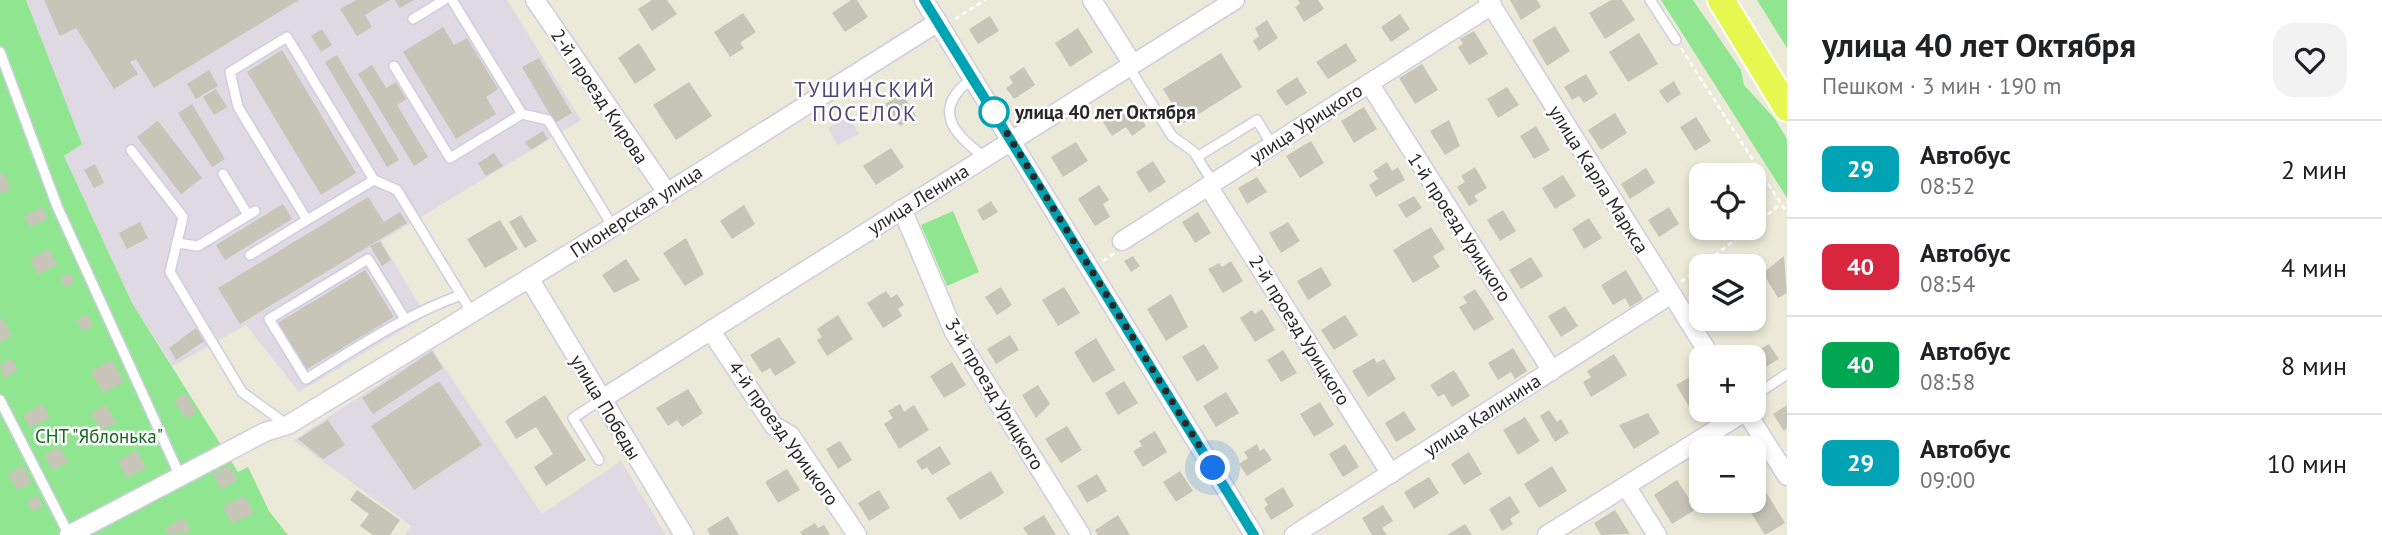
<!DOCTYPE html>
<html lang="ru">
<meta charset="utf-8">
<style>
body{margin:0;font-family:"PT Sans",sans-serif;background:#f2f2f2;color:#202124;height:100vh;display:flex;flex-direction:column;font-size:26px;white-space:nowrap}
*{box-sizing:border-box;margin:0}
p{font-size:23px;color:#757577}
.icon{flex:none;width:38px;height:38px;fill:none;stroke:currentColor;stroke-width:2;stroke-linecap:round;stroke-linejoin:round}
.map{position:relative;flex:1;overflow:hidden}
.details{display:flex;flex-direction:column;background:#fff;width:595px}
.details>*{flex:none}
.badge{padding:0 14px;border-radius:10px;font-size:24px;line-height:46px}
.controls{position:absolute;left:1689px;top:163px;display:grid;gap:14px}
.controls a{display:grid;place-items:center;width:77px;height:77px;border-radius:14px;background:#fff;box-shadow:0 4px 10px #0003;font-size:35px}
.you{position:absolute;width:35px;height:35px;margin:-18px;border:5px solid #fff;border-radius:50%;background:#1a73e8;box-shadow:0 0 0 10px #1a73e833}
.map>.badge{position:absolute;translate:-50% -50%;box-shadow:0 0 0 4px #fff}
.round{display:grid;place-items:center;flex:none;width:74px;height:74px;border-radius:21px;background:#f2f2f2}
.overview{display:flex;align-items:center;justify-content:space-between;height:119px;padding:0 35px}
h1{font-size:33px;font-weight:700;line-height:52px}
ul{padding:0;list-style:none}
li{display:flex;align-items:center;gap:21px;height:98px;padding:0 35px;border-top:2px solid #e0e0e0}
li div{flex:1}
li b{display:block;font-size:26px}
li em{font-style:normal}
li .badge{min-width:77px;font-weight:700;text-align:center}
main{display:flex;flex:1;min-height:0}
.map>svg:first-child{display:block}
.industrial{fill:#dfd9e3}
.green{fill:#90e690}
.building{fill:#c6c5b8}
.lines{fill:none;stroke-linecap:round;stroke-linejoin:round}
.service-casing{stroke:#d0cde2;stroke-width:12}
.minor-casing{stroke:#d0cde2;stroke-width:21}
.primary-casing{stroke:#fff;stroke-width:30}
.path{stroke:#fff;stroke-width:2.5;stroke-dasharray:5 3.5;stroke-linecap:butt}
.service{stroke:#fff;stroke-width:9}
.minor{stroke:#fff;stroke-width:18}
.primary{stroke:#e6f850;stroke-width:26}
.line-casing{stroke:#fff;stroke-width:16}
.line{stroke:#00a3b4;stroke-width:10}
.walk{stroke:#272727;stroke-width:7;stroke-dasharray:0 12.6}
.stop-dot{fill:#fff;stroke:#00a3b4;stroke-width:3.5}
.labels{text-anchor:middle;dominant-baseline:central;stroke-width:5;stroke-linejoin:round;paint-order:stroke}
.street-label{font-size:19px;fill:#272727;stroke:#fff}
.stop-label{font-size:19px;font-weight:bold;fill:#272727;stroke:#fff;text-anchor:start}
.park-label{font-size:19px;fill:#156720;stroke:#fff}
.neighbourhood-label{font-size:21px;letter-spacing:2px;fill:#4e467a;stroke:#fff}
</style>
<main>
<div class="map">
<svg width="1787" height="535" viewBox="0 0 1787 535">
<rect width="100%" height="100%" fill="#ebead8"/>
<g class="industrial">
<polygon points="26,0 507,0 581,120 381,241 426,316 299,392 246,325 173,366 132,303 64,156 81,144"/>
<polygon points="849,117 859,134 837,145 828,128"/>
<polygon points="432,349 542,514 621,461 666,535 405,535 411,526 294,440"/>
</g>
<g class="green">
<polygon points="0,0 26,0 82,144 64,156 132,303 238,472 248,467 269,511 288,535 0,535"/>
<polygon points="1661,0 1693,0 1741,70 1744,85 1775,119 1787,139 1787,198"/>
<polygon points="1757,0 1787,0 1787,48"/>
<polygon points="953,211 979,272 947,286 921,225"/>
</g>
<g class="building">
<polygon points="44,0 299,0 154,88 136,59 130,62 138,74 114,89 76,28 60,36"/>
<polygon points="356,0 390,0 365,15 372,27 357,36 340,9"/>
<polygon points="395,0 414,0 400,8"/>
<polygon points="652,0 667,0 677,14 652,31 638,9"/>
<polygon points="851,0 857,0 868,17 845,32 832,13"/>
<polygon points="1298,0 1318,0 1324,9 1304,22 1295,7 1300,4"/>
<polygon points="1510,0 1537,0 1541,7 1521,20"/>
<polygon points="1611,0 1622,0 1635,20 1605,39 1589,13"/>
<polygon points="743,13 756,32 740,43 744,48 730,57 714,32"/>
<polygon points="1400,14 1410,29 1391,42 1381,27"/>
<polygon points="990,16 999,31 978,44 969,29"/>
<polygon points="1267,20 1278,38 1259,51 1253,41 1259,36 1255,28"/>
<polygon points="1555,26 1570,51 1547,66 1532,40"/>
<polygon points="443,27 454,45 467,38 498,89 486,97 496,114 456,139 403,52"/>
<polygon points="1078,28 1093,52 1070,67 1055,43"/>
<polygon points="322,29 332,45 321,52 311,36"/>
<polygon points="1474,31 1488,54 1469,65 1458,47 1463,44 1460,39"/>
<polygon points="1639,33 1658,64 1628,82 1609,52"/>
<polygon points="639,43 656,70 635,84 618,58"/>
<polygon points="1346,43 1357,61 1328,79 1316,62"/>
<polygon points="282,50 356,173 321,195 247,72"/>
<polygon points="1221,53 1242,87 1184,123 1163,89"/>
<polygon points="337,55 399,160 387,167 325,62"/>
<polygon points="539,58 572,113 555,123 522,67"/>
<polygon points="1422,64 1438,90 1415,104 1399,78"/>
<polygon points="372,65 386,88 396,82 406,99 397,105 428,157 414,166 358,74"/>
<polygon points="1024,67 1035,85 1014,99 1006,88 1013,83 1009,77"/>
<polygon points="209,70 218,86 196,99 187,84"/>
<polygon points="1586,74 1598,94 1584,103 1579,96 1572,100 1564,87"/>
<polygon points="1297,77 1307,93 1286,106 1276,91"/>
<polygon points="1674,81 1681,94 1667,103 1659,91"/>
<polygon points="689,82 712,116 676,140 653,105"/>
<polygon points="1507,87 1519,105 1498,118 1487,99"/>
<polygon points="216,89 227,107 214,115 203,97"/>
<polygon points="902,93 916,116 900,126 885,104"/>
<polygon points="192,104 225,159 212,167 178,113"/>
<polygon points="1134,106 1146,126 1132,136 1126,127 1112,136 1101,119 1116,110 1119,116"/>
<polygon points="1364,107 1377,129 1354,143 1341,121"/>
<polygon points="1615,113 1627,133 1601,150 1588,130"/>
<polygon points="1696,117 1711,141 1695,151 1680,127"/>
<polygon points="1449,120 1460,146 1445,155 1430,131"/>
<polygon points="158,121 202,178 181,194 137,137"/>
<polygon points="1536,126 1550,150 1534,159 1520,136"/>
<polygon points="543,131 548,139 531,150 525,142"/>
<polygon points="1311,141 1324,163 1300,178 1286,156"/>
<polygon points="1076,142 1088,161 1063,177 1051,157"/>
<polygon points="891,148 904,167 876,185 863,166"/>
<polygon points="494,153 503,166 486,176 478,163"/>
<polygon points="1153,161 1166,182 1149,193 1136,172"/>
<polygon points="1387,162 1392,171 1398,167 1405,180 1376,197 1369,185 1378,179 1373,171"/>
<polygon points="95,164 104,183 94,188 84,170"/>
<polygon points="1475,167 1487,188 1474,196 1478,201 1469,206 1457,187 1465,182 1461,176"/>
<polygon points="1646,168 1655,183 1630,199 1621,184"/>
<polygon points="3,172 11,188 0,194 0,174"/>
<polygon points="1563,175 1576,196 1555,209 1542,188"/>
<polygon points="1257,177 1267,192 1247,204 1238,188"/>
<polygon points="1099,185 1109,200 1103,204 1110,217 1095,226 1078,199"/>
<polygon points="1414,196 1422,208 1406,218 1398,205"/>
<polygon points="368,197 384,222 400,212 407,223 240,324 218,288"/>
<polygon points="991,201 998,212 983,221 977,210"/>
<polygon points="283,204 292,219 225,260 216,245"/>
<polygon points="744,205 755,224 732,239 720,221"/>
<polygon points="42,207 48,218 30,227 24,216"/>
<polygon points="1669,207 1679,224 1659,237 1648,220"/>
<polygon points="1503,210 1516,231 1500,241 1487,220"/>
<polygon points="1198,212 1211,233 1195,243 1182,222"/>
<polygon points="521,215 537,241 525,248 509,222"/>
<polygon points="1589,218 1602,238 1584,249 1572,229"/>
<polygon points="500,220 518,249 485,268 467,239"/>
<polygon points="140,222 148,238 127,249 119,233"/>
<polygon points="1288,222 1300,241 1281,253 1269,233"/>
<polygon points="1431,227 1445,249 1433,256 1440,267 1413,283 1393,250"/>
<polygon points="686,238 704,274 685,286 663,253"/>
<polygon points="380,241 391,260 382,266 370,246"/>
<polygon points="49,249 57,265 38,275 30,259"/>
<polygon points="1133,256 1140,266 1131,272 1124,261"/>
<polygon points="1784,256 1787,293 1778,298 1763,273"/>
<polygon points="1531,257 1543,276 1521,289 1509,270"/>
<polygon points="626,259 640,280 614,293 602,275"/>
<polygon points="1231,261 1243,281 1223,293 1208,269 1219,263 1222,267"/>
<polygon points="1321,267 1332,285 1308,300 1297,281"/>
<polygon points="365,270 394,317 304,371 276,324"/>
<polygon points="1626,270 1643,299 1630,307 1625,298 1613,305 1601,285"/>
<polygon points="70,273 74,283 65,287 60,278"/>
<polygon points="1001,287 1012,305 997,315 985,297"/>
<polygon points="1064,287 1080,313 1058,326 1042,300"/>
<polygon points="1475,289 1494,319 1474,331 1459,307 1467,303 1463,297"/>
<polygon points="886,291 891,298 897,294 904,305 898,309 902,316 883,328 867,303"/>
<polygon points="1171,294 1188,327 1166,341 1147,309"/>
<polygon points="1565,306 1578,326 1561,337 1548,316"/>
<polygon points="1262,309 1275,330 1255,342 1240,318 1252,310 1255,314"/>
<polygon points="87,314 93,326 83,331 76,320"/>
<polygon points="838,315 853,339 827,356 817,340 822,337 817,329"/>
<polygon points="1345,315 1358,335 1334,350 1321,330"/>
<polygon points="3,318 12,336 0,342 0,319"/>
<polygon points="1709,318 1733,318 1715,329"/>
<polygon points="196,328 204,341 176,360 169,348"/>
<polygon points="1010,335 1019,350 996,364 987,349"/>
<polygon points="779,337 796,363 775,376 770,368 762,373 750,355"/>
<polygon points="1096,338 1115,370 1093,383 1074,352"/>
<polygon points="1204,344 1219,368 1197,382 1182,357"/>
<polygon points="1769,344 1779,359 1764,368 1767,373 1754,381 1754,357 1748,357"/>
<polygon points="1513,348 1527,371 1515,379 1511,372 1498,380 1488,363"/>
<polygon points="1283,350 1297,373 1281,382 1267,360"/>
<polygon points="432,351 443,368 373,414 362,398"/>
<polygon points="1614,354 1627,375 1591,397 1583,382 1591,377 1587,371"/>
<polygon points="1374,358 1377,363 1384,359 1396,379 1368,397 1352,371"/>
<polygon points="12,359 18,370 4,378 0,365"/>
<polygon points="112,360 124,382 103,393 91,371"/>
<polygon points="952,362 966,385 944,398 930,376"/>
<polygon points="1454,370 1470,396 1452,407 1444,394 1438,397 1430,385"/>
<polygon points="1693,375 1701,387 1701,404 1691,410 1676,385"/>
<polygon points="439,381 482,445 414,490 371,426"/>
<polygon points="1124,381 1138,403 1118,415 1105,393"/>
<polygon points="1038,385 1050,404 1036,418 1022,395"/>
<polygon points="688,389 703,413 682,427 677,420 668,426 656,408"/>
<polygon points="1226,392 1239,413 1216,427 1203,406"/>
<polygon points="186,393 197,412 186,419 174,400"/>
<polygon points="545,395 586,460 546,486 534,467 553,454 536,427 516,439 505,421"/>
<polygon points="1320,402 1334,425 1314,437 1300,414"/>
<polygon points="43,404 50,418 30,428 23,415"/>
<polygon points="900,404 904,412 914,405 929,430 899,449 884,424 893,418 888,411"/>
<polygon points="106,405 116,423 101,431 91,413"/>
<polygon points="1787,405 1787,428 1784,431 1773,414"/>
<polygon points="1549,410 1557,422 1561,419 1569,433 1555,442 1540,416"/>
<polygon points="1404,411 1416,430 1396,442 1385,423"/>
<polygon points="1648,413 1660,433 1634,449 1619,425"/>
<polygon points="1525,417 1540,441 1518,455 1503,430"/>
<polygon points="328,420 345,445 323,459 298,439"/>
<polygon points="1067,426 1082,450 1061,463 1045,439"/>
<polygon points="1155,431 1167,452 1143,467 1133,451 1142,446 1139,441"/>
<polygon points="1731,440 1736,448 1717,448"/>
<polygon points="840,441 852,460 838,469 826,449"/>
<polygon points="1257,444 1260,451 1264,448 1272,460 1247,476 1239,464 1248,458 1244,452"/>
<polygon points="1345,444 1359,467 1343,477 1329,454"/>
<polygon points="940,446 951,464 932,475 927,467 922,470 916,461"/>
<polygon points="60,447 68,463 52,470 44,455"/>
<polygon points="137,450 146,468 127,478 118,461"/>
<polygon points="1469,452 1482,474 1464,485 1451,464"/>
<polygon points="229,465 238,480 221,489 213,473"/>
<polygon points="23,466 32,483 17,490 8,474"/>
<polygon points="1552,466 1567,491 1539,508 1524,484"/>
<polygon points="787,469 800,490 778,503 765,482"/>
<polygon points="991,471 1004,493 960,520 946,498"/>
<polygon points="1180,471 1193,491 1176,502 1163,482"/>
<polygon points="1097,474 1107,491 1087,503 1077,486"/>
<polygon points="1429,477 1439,493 1414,509 1404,492"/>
<polygon points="1677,480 1696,509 1672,524 1654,495"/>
<polygon points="1761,484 1785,523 1765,535 1743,500 1754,500 1754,489"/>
<polygon points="1283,487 1294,506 1271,520 1264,508 1268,505 1264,499"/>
<polygon points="357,490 400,520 390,535 373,535 360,526 369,514 350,500"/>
<polygon points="879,490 890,508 869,521 858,503"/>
<polygon points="38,496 43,506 32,511 27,501"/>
<polygon points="244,496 254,513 232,524 223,507"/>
<polygon points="1510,496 1520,512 1510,519 1513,524 1502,531 1489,509"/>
<polygon points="1383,505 1393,521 1382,528 1387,535 1372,535 1362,518"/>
<polygon points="1615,510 1630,534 1601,535 1594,523"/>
<polygon points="1044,515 1056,535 1028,535 1023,528"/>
<polygon points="1118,515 1130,535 1098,535 1095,530"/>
<polygon points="728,516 739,535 710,535 707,529"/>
<polygon points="184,518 191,532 169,535 165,528"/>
<polygon points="815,523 818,528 824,525 830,535 802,535 800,532"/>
<polygon points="1465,524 1472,535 1447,535"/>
</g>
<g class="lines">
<g class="service-casing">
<g id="service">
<polyline points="452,0 522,114 548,120 613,227"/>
<polyline points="1650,0 1676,40"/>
<polyline points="413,19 444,0"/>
<polyline points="0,52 57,206 180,476"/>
<polyline points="394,66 450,158 522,114"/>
<polyline points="1128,66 1172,136 1194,152 1213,183"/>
<path d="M973,78c-42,30 -21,56 12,79"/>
<polyline points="131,150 183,217 170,272 242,392 286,424"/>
<polyline points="1197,157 1257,120 1272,145"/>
<polyline points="223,174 248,215"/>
<polyline points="307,220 374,180"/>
<polyline points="177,243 198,246 255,211"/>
<polyline points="250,255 307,220 238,107 230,72 287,37 374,180 397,190 472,313"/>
<path d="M405,319l-37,-60 -99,60 37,60c50,-31 99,-64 155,-84"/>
<polyline points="1754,396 1787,374"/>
<polyline points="0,400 69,535"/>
<polyline points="599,460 573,418 602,399"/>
</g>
</g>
<g class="minor-casing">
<g id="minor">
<polyline points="535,0 666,191"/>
<polyline points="924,0 1254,535"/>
<polyline points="1092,0 1132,63"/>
<polyline points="1488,0 1711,357"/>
<polyline points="1369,83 1552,371"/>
<polyline points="1208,186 1391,474"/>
<polyline points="902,209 954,332 1081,535"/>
<polyline points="1122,241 1492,5"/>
<polyline points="529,278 684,535"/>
<polyline points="711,331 774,426 790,435 857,535"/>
<polyline points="602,399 1235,0"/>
<polyline points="1745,410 1787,476"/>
<polyline points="1626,486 1657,535"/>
<polyline points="69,535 265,432 288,425 613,227 938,22"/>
<polyline points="1294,535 1670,295"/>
<polyline points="1547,535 1746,411"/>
</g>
</g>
<g class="primary-casing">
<polyline id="primary" points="1721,0 1787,108"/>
</g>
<g class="path">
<polyline points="955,19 985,0"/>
<polyline points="1681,48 1787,213"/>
<polyline points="1754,225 1781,204"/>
<polyline points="1103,261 1115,253"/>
<polyline points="1681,282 1750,228"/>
</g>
<use href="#service" class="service"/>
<use href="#minor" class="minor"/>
<use href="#primary" class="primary"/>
</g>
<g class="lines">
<g class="line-casing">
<polyline id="line" points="924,0 1254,535"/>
</g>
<use href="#line" class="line"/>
<polyline class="walk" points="994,112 1213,468"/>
</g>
<circle class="stop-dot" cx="994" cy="112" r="14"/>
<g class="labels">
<g class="street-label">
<text transform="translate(600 96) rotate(56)">2-й проезд Кирова</text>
<text transform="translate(1306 123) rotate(-33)">улица Урицкого</text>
<text transform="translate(1599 179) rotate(58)">улица Карла Маркса</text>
<text transform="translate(918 199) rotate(-32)">улица Ленина</text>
<text transform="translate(636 211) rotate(-33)">Пионерская улица</text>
<text transform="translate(1460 227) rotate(57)">1-й проезд Урицкого</text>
<text transform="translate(1300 330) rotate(58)">2-й проезд Урицкого</text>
<text transform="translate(995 394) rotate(59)">3-й проезд Урицкого</text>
<text transform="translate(606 407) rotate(59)">улица Победы</text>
<text transform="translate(1482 415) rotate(-33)">улица Калинина</text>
<text transform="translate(784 433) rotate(54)">4-й проезд Урицкого</text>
</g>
<g class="stop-label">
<text x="1015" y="112">улица 40 лет Октября</text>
</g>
<g class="park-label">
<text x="99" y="436">СНТ "Яблонька"</text>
</g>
<g class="neighbourhood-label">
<text x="865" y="89">ТУШИНСКИЙ<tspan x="865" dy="24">ПОСЕЛОК</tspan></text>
</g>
</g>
</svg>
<div class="controls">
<a><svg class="icon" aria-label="locate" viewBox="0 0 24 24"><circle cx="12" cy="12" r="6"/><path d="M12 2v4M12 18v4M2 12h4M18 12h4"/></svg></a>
<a><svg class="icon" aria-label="layers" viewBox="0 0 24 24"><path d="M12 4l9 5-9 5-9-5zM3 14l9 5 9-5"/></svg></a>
<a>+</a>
<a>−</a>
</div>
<div class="you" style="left:1213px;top:468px"></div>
</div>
<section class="details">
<div class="overview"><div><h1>улица 40 лет Октября</h1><p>Пешком · 3 мин · 190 m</p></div><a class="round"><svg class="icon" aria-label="heart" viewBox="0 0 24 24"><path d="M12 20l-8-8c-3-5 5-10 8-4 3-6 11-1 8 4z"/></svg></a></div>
<ul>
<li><span class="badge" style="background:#00a3b4;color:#fff">29</span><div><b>Автобус</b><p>08:52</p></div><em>2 мин</em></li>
<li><span class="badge" style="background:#d7263d;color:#fff">40</span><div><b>Автобус</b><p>08:54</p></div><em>4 мин</em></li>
<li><span class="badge" style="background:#00a651;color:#fff">40</span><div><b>Автобус</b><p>08:58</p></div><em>8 мин</em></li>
<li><span class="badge" style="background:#00a3b4;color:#fff">29</span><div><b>Автобус</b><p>09:00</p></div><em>10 мин</em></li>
</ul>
</section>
</main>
